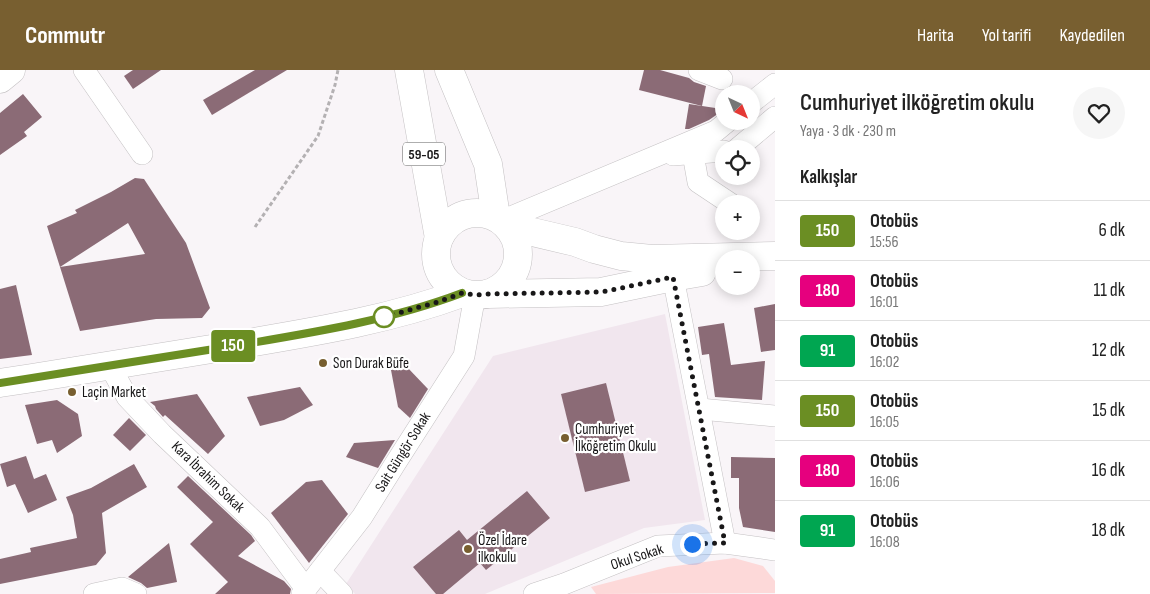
<!DOCTYPE html>
<html lang="tr">
<meta charset="utf-8">
<style>
body{margin:0;font-family:"Sofia Sans Condensed",sans-serif;background:#f6f6f6;color:#222;height:100vh;display:flex;flex-direction:column;font-size:19px;white-space:nowrap}
*{box-sizing:border-box;margin:0}
p{font-size:16px;color:#767676}
.icon{flex:none;width:28px;height:28px;fill:none;stroke:currentColor;stroke-width:2;stroke-linecap:round;stroke-linejoin:round}
.map{position:relative;flex:1;overflow:hidden}
.drawer{display:flex;flex-direction:column;background:#fff;width:375px}
.drawer>*{flex:none}
.badge{padding:0 10px;border-radius:4px;font-size:18px;line-height:32px}
.needle{width:32px;rotate:137deg}
.tools{position:absolute;left:715px;top:15px;display:grid;gap:10px}
.tools a{display:grid;place-items:center;width:45px;height:45px;border-radius:50%;background:#fff;box-shadow:0 2px 12px #0003;font-size:25px}
.you{position:absolute;width:25px;height:25px;margin:-12px;border:4px solid #fff;border-radius:50%;background:#1a73e8;box-shadow:0 0 0 8px #1a73e833}
.map>.badge{position:absolute;translate:-50% -50%;box-shadow:0 0 0 2px #fff}
h2{padding:0 25px;font-size:19px;line-height:45px}
.round{display:grid;place-items:center;flex:none;width:52px;height:52px;border-radius:26px;background:#f6f6f6}
.overview{display:flex;align-items:center;justify-content:space-between;height:85px;padding:0 25px}
h1{font-size:24px;font-weight:600;line-height:38px}
ul{padding:0;list-style:none}
li{display:flex;align-items:center;gap:15px;height:60px;padding:0 25px;border-top:1px solid #e0e0e0}
li div{flex:1}
li b{display:block;font-size:19px}
li em{font-style:normal}
li .badge{min-width:55px;font-weight:700;text-align:center}
header{display:flex;align-items:center;gap:30px;box-sizing:border-box;height:70px;padding:0 25px;background:#785f30;color:#fff}
header strong{font-size:24px}
nav{display:flex;gap:28px;margin-inline-start:auto;font-size:18px}
main{display:flex;flex:1;min-height:0}
.map>svg:first-child{display:block}
.built{fill:#f1e6ee}
.green{fill:#fdd9d9}
.building{fill:#8b6b76}
.lines{fill:none;stroke-linecap:round;stroke-linejoin:round}
.minor-casing{stroke:#c4c1c3;stroke-width:22}
.major-casing{stroke:#c4c1c3;stroke-width:29}
.path{stroke:#b4b1b3;stroke-width:3;stroke-dasharray:4 2.5;stroke-linecap:butt}
.minor{stroke:#fff;stroke-width:21}
.major{stroke:#fff;stroke-width:28}
.line-casing{stroke:#fff;stroke-width:11}
.line{stroke:#6b8e23;stroke-width:8}
.walk{stroke:#181718;stroke-width:5;stroke-dasharray:0 9}
.stop-dot{fill:#fff;stroke:#6b8e23;stroke-width:2.5}
.poi-dot{fill:#785f30;stroke:#fff;stroke-width:2}
.labels{text-anchor:middle;dominant-baseline:central;stroke-width:4.5;stroke-linejoin:round;paint-order:stroke}
.shield{fill:#fff;stroke:#5d5d5d;stroke-width:1}
.shield-label{font-size:14px;font-weight:bold;fill:#181718}
.poi-label{font-size:15px;fill:#181718;stroke:#fff;text-anchor:start}
.street-label{font-size:15px;fill:#181718;stroke:#fff}
</style>
<header>
<strong>Commutr</strong>
<nav><a>Harita</a><a>Yol tarifi</a><a>Kaydedilen</a></nav>
</header>
<main>
<div class="map">
<svg width="775" height="524" viewBox="0 0 775 524">
<rect width="100%" height="100%" fill="#f9f5f8"/>
<polygon class="built" points="665,244 705,450 644,458 485,524 355,524 346,514 493,286"/>
<polygon class="green" points="734,488 763,496 775,511 775,523 596,524 591,517 668,497"/>
<g class="building">
<polygon points="133,0 161,0 133,19 124,6"/>
<polygon points="255,0 287,0 212,45 203,30"/>
<polygon points="644,0 660,0 689,8 694,12 706,16 702,36 639,20"/>
<polygon points="23,24 42,47 24,62 27,66 0,85 0,43"/>
<polygon points="689,34 722,39 722,41 709,50 689,59 685,59"/>
<polygon points="135,108 144,109 186,173 210,238 202,248 156,249 80,261 60,197 145,184 128,153 60,197 47,156 77,143 75,140 111,122"/>
<polygon points="16,215 32,285 0,289 0,219"/>
<polygon points="775,234 775,280 761,282 754,238"/>
<polygon points="724,253 731,295 765,291 762,330 715,327 709,284 702,285 698,257"/>
<polygon points="406,296 428,319 410,348 398,337 391,300"/>
<polygon points="606,313 630,411 585,422 561,324"/>
<polygon points="300,317 313,335 284,350 260,356 247,327"/>
<polygon points="197,324 225,366 208,384 165,345 163,347 156,339 155,336 150,332"/>
<polygon points="57,330 78,344 82,366 57,383 52,370 37,374 25,335"/>
<polygon points="129,348 146,365 130,381 113,365"/>
<polygon points="395,370 378,398 346,387 354,373"/>
<polygon points="26,386 34,409 46,404 57,430 28,443 15,414 7,417 0,394"/>
<polygon points="731,387 775,388 775,462 743,457 739,438 739,408 731,408"/>
<polygon points="134,394 147,417 102,443 106,483 96,495 0,514 0,489 31,482 30,478 77,468 73,445 66,427 91,418"/>
<polygon points="188,406 251,465 255,471 238,486 284,511 291,519 290,524 215,524 228,512 190,474 213,452 177,417"/>
<polygon points="322,410 348,444 309,493 271,443 306,412"/>
<polygon points="527,421 550,448 486,500 480,493 443,524 436,524 413,497 459,460 467,470"/>
<polygon points="169,473 177,512 147,518 141,513 128,507"/>
</g>
<g class="lines">
<g class="minor-casing">
<g id="minor">
<polyline points="84,0 142,84"/>
<polyline points="699,0 722,9"/>
<polyline points="751,33 775,14"/>
<polyline points="737,79 775,47"/>
<polyline points="693,84 698,112 731,134"/>
<polyline points="673,85 724,81"/>
<polyline points="501,151 716,61 728,51"/>
<polyline points="673,207 725,473"/>
<polyline points="110,296 127,327 162,364 260,457 306,519"/>
<polyline points="700,339 775,346"/>
<polyline points="320,501 342,524"/>
<polyline points="94,524 122,518 136,524"/>
<polyline points="302,524 362,447 395,394 464,286 475,225"/>
<polyline points="534,524 564,514 658,476 725,473 775,480"/>
</g>
</g>
<g class="major-casing">
<g id="major">
<polyline points="409,0 439,168"/>
<polyline points="449,0 488,94 496,147"/>
<polyline points="0,9 11,0"/>
<circle cx="477" cy="184" r="41"/>
<polyline points="507,156 575,172 594,179 621,186 652,189 775,186"/>
<polyline points="488,224 601,222 673,207 702,202"/>
<path d="M0,313c79,-12 158,-25 236,-38 77,-13 153,-25 226,-52"/>
</g>
</g>
<polyline class="path" points="255,157 318,66 335,15 338,0"/>
<use href="#minor" class="minor"/>
<use href="#major" class="major"/>
</g>
<g class="lines">
<g class="line-casing">
<path id="line" d="M0,313c78,-12 155,-25 233,-37 77,-13 155,-25 229,-53"/>
</g>
<use href="#line" class="line"/>
<polyline class="walk" points="384,247 438,232 462,223 475,225 488,224 602,222 673,207 725,473 692,474"/>
</g>
<circle class="stop-dot" cx="384" cy="247" r="10"/>
<g class="poi-dot">
<circle cx="323" cy="293" r="5"/>
<circle cx="72" cy="322" r="5"/>
<circle cx="565" cy="368" r="5"/>
<circle cx="468" cy="479" r="5"/>
</g>
<g class="labels">
<rect class="shield" x="403" y="72.5" width="42" height="23" rx="4"/>
<g class="shield-label">
<text x="424" y="84">59-05</text>
</g>
<g class="poi-label">
<text x="333" y="293">Son Durak Büfe</text>
<text x="82" y="322">Laçin Market</text>
<text x="575" y="359">Cumhuriyet<tspan x="575" dy="17">İlköğretim Okulu</tspan></text>
<text x="478" y="470">Özel İdare<tspan x="478" dy="17">ilkokulu</tspan></text>
</g>
<g class="street-label">
<text transform="translate(403 382) rotate(-58)">Sait Güngör Sokak</text>
<text transform="translate(208 407) rotate(44)">Kara İbrahim Sokak</text>
<text transform="translate(637 487) rotate(-18)">Okul Sokak</text>
</g>
</g>
</svg>
<div class="tools">
<a><svg class="needle" viewBox="-14 -14 28 28"><path d="M0-13l5 13h-10z" fill="#e53935"/><path d="M0 13l5-13h-10z" fill="#767676"/></svg></a>
<a><svg class="icon" aria-label="locate" viewBox="0 0 24 24"><circle cx="12" cy="12" r="6"/><path d="M12 2v4M12 18v4M2 12h4M18 12h4"/></svg></a>
<a>+</a>
<a>−</a>
</div>
<div class="you" style="left:692px;top:474px"></div>
<b class="badge" style="left:233px;top:276px;background:#6b8e23;color:#fff">150</b>
</div>
<section class="drawer">
<div class="overview"><div><h1>Cumhuriyet ilköğretim okulu</h1><p>Yaya · 3 dk · 230 m</p></div><a class="round"><svg class="icon" aria-label="heart" viewBox="0 0 24 24"><path d="M12 20l-8-8c-3-5 5-10 8-4 3-6 11-1 8 4z"/></svg></a></div>
<h2>Kalkışlar</h2>
<ul>
<li><span class="badge" style="background:#6b8e23;color:#fff">150</span><div><b>Otobüs</b><p>15:56</p></div><em>6 dk</em></li>
<li><span class="badge" style="background:#e6007e;color:#fff">180</span><div><b>Otobüs</b><p>16:01</p></div><em>11 dk</em></li>
<li><span class="badge" style="background:#00a651;color:#fff">91</span><div><b>Otobüs</b><p>16:02</p></div><em>12 dk</em></li>
<li><span class="badge" style="background:#6b8e23;color:#fff">150</span><div><b>Otobüs</b><p>16:05</p></div><em>15 dk</em></li>
<li><span class="badge" style="background:#e6007e;color:#fff">180</span><div><b>Otobüs</b><p>16:06</p></div><em>16 dk</em></li>
<li><span class="badge" style="background:#00a651;color:#fff">91</span><div><b>Otobüs</b><p>16:08</p></div><em>18 dk</em></li>
</ul>
</section>
</main>
